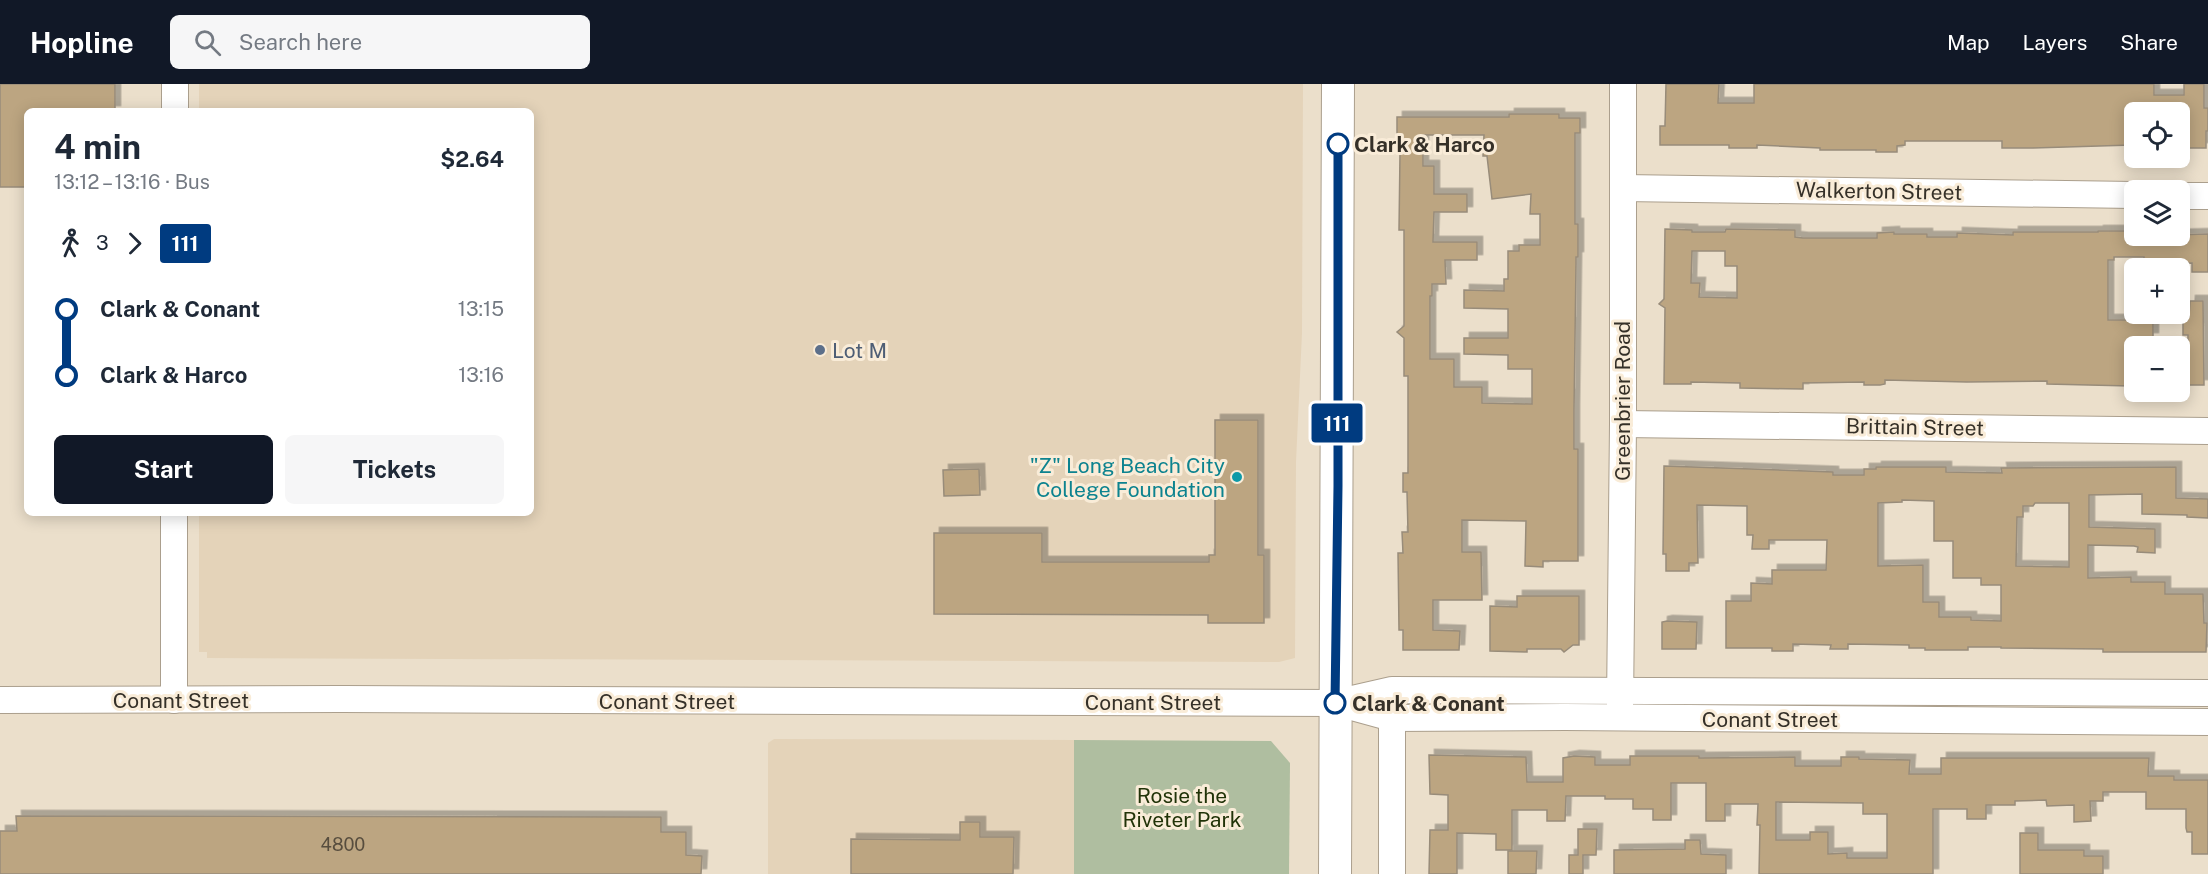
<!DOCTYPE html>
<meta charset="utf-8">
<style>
body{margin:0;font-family:"Public Sans",sans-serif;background:#f6f6f7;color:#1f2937;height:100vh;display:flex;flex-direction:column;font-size:22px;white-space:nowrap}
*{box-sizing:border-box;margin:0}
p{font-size:20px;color:#747a83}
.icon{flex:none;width:33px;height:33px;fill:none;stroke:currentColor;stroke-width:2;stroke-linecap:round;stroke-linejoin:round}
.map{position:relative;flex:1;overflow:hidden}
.drawer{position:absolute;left:24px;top:24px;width:510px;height:408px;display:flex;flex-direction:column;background:#fff;border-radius:9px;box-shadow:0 3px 15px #0003}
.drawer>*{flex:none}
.badge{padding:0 12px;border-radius:4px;font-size:21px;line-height:39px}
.controls{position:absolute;left:2124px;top:18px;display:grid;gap:12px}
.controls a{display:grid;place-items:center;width:66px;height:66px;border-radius:9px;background:#fff;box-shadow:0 3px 15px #0003;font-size:30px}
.map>.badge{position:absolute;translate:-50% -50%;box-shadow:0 0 0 3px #fff}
.legs{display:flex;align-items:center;gap:9px;height:66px;padding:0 30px;font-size:20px}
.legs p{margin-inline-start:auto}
.headline{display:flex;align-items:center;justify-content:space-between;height:102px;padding:0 30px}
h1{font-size:33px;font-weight:700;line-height:45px}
.primary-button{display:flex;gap:12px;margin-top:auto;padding:12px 30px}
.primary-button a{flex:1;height:69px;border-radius:9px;background:#111827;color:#fff;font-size:24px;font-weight:700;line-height:69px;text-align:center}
.primary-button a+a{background:#f6f6f7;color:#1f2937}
ul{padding:0 30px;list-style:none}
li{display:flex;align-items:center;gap:21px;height:66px;font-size:22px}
li i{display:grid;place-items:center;width:9px;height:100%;margin:0 8px;background:currentColor}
li i::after{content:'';width:15px;height:15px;margin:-8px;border:4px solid;border-radius:50%;background:#fff}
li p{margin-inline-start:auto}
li:first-child i{background:linear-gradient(#0000 50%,currentColor 0)}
li:last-child i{background:linear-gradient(currentColor 50%,#0000 0)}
header{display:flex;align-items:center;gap:36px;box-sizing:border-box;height:84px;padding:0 30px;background:#111827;color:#fff}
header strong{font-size:28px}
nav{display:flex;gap:33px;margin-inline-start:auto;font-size:21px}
.search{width:420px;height:54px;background:#f6f6f7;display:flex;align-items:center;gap:15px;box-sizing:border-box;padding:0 21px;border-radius:9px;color:#747a83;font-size:22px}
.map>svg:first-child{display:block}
.built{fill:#e4d3b9}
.green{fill:#afbea0}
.building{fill:#bca581;stroke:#988c7a;stroke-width:1.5;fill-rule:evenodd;filter:url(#shadow)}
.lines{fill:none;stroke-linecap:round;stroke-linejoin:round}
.minor-casing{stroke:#ab9f8d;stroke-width:28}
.major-casing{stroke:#ab9f8d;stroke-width:34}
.minor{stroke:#fff;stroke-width:26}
.major{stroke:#fff;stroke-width:32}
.line-1-casing{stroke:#fff;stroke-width:14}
.line-1{stroke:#003b80;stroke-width:9}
.stop-1-dot{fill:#fff;stroke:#003b80;stroke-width:3}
.service-dot{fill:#5c6f8a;stroke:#f9ecd8;stroke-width:2}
.culture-dot{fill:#0f9aa8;stroke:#f9ecd8;stroke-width:2}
.labels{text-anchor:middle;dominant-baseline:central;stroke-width:6;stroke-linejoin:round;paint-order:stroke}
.number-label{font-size:18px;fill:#574d3e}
.stop-label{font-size:21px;font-weight:bold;fill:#353028;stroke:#f9ecd8;text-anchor:start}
.street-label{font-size:21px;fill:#353028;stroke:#f9ecd8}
.service-label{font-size:21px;fill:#4e5e75;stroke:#f9ecd8;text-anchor:start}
.culture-label{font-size:21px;fill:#0d838f;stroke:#f9ecd8;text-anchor:end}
.park-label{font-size:21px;fill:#213308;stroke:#f9ecd8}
</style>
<header>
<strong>Hopline</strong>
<div class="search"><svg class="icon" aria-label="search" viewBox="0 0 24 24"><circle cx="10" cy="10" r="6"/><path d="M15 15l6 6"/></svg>Search here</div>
<nav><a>Map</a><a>Layers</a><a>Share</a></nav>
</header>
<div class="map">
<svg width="2208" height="790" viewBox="0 0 2208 790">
<defs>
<filter id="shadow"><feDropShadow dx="5.5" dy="-5.5" stdDeviation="0" flood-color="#0004"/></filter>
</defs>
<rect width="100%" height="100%" fill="#ebdfcb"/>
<g class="built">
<polygon points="199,0 1303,0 1302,249 1296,378 1295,574 1279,578 207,574 207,568 199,568 199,429 531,429 531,27 199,27"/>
<polygon points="774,655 1074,656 1074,790 768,790 768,659"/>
</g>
<polygon class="green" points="1074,656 1271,657 1290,679 1289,790 1074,790"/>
<g class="building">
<polygon points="0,0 115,0 115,27 27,27 27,103 0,103"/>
<polygon points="1666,0 1719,0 1718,19 1754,19 1754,0 2154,0 2154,11 2184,11 2184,0 2204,0 2204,24 2208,24 2208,47 2206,47 2206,64 2180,64 2180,28 2132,28 2132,61 2033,64 2002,64 2002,57 1905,57 1905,61 1897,62 1897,68 1876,68 1876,66 1820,66 1820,64 1757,61 1757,64 1729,64 1729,61 1660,61 1660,42 1665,42"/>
<path d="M1509,30h50v4h21v15h-5v91h3v33h-2v7l-2,145v40h4v112h-35v6l-18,-1 1,-45 -64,-1v32h19l1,48h-49v30l27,1 -1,19h-56v-20h-4l-1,-77h5l-1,-21h6l-1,-40h-4v-19h5v-97h-4v-38l-7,-6 7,-6v-96h-5l1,-77h-3v-36h112zM1423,51h61l-1,21h4l5,43 39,-5 -1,20h10v31h-21v6h-11v28h-4v12l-40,-1v18l44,1v29h-44v16l44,1v14h24v35l-50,-1v-16h-28v-28h-24v-63h2v-12h14l-1,-24h32v-18h-44l1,-30h33v-18h-33v-28h-11z"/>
<path d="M1665,145l27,1v2h33l1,-3 69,1v7l8,1h74v-5l17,-1v2h33v3h30v-4l56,2v-3h85v-1h33v5l77,-2v38h-16v-9l-48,1v-7h-30v3h-6v60h45v18h-22l-1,48 -83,-2v-3l-80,1 -82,-2v4l-5,1h-16v-3l-61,1v6l-63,-1v-5l-49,-1v2h-27l1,-76 -6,-4 5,-5zM1692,167h33v15h12v32l-38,-1 1,-14h-9z"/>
<polygon points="2190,217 2203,217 2204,301 2187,301 2188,251 2183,251 2183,233 2189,233"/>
<polygon points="1215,336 1258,336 1258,471 1264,471 1264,539 1208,539 1208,531 934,530 934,449 1042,449 1042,478 1209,478 1209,471 1215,471"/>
<path d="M1664,382l169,6v3h31v-6h12v-2h70v5l56,1 -1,-5 175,-1v31l32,1v19l-21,-1v-2l-45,-1v-20l-53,1v32l66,2v24l-18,-1 1,-5 -4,-1 -46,-1v33l43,-1v5h34v12h38l1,29h3l-1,29h-103v-3l-102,-1v-1h-33v3h-43v-2h-16v-3l-61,-1v5h-18l1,-4 -38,-1v7h-21v-3h-46v-47h25v-18l21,1v-14h54l1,-30h-58v9h-17l1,-14h-6v-29l-50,-1 1,58h-9v8h-23v-17h-3zM1902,416l32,1v40h19v37h28v7h20v36l-30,-1v-3h-32v-15h-16v-37l-45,1v-63l24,-1zM2035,419h34v64l-53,-1 1,-49h6v-11h10z"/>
<polygon points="979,385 980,411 944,412 943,386"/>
<polygon points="1517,512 1579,512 1579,561 1573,561 1564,568 1561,565 1527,565 1527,568 1490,567 1490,522 1517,523"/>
<polygon points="1667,537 1697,538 1696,565 1662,565 1662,538"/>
<path d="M1429,671l97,2 1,25h36v-24l11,-2 21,1v8h35v-9h69v2l96,-1v9h46v-9h18v2l51,1 -1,14h32v-16h208l-1,18h26v4h34v74h-16v-22h-5l-1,-4v-19h-40v-17h-43v9h-13l1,20 -17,1v-17l-27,1 -1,-6 -31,1v4h-29v14h-19v-10h-34v65h-174l1,-49h-3l1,-21h-33v17h-19v-38h-35v37h-18v-11h-20v-10h-28v-3h-39l-1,25h-18v-11h-35v40h-16v-16l-39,-1v41h-28l1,-44h18v-35l-18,-1zM1776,718l87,1v11h24v44h-40v-5l-19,1v-22h-18v8h-34z"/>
<polygon points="16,732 661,733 661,748 686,748 686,771 702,772 701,790 0,790 0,747 17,747"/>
<polygon points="960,738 980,738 980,753 1014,753 1013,790 851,790 851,755 960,756"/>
<polygon points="1578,745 1597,745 1596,771 1583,771 1583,790 1569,790 1569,771 1578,771"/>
<polygon points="2020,749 2038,749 2038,766 2084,766 2084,772 2103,772 2103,790 2020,790"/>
<polygon points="1685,756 1700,756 1701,770 1726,771 1726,790 1614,790 1614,766 1685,765"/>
<polygon points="1508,767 1537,767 1536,790 1508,790"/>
</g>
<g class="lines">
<g class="minor-casing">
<g id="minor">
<polyline points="175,27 175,0"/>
<polyline points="1623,104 2134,111"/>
<polyline points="2180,112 2208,112"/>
<polyline points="1623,340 2208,347"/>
<polyline points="0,616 342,615 1335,619 1392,606 2208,609"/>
<polyline points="174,616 174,429"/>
<polyline points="1341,620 1392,634 1565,633 2208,638"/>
<polyline points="1620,621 1623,340 1623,0"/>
<polyline points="1392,790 1392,618"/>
</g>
</g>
<g class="major-casing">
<polyline id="major" points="1335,790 1338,0"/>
</g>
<use href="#minor" class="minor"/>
<use href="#major" class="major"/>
</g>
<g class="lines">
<g class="line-1-casing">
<polyline id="line-1" points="1335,619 1338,402 1338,60"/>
</g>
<use href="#line-1" class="line-1"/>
</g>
<g class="stop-1-dot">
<circle cx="1338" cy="60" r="10"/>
<circle cx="1335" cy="619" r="10"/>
</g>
<circle class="service-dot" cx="820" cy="266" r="6"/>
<circle class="culture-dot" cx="1237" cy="393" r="6"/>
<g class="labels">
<g class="number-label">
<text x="343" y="760">4800</text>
</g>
<g class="stop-label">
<text x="1354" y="60">Clark &amp; Harco</text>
<text x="1352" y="619">Clark &amp; Conant</text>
</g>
<g class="street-label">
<text transform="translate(1879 107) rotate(1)">Walkerton Street</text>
<text transform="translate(1622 317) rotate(-90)">Greenbrier Road</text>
<text transform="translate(1915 343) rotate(1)">Brittain Street</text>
<text x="181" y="616">Conant Street</text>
<text x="667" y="617">Conant Street</text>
<text x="1153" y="618">Conant Street</text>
<text x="1770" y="635">Conant Street</text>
</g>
<g class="service-label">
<text x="832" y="266">Lot M</text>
</g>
<g class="culture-label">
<text x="1225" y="381">"Z" Long Beach City<tspan x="1225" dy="24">College Foundation</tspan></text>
</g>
<g class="park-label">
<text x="1182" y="711">Rosie the<tspan x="1182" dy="24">Riveter Park</tspan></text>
</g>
</g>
</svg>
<div class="controls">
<a><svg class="icon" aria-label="locate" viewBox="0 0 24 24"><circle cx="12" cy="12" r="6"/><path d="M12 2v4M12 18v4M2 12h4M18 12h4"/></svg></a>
<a><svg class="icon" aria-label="layers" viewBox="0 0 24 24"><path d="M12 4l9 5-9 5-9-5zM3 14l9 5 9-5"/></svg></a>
<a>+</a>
<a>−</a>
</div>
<b class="badge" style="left:1337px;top:339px;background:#003b80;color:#fff">111</b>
<section class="drawer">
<div class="headline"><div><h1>4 min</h1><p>13:12 – 13:16 · Bus</p></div><b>$2.64</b></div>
<div class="legs"><svg class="icon" aria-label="walk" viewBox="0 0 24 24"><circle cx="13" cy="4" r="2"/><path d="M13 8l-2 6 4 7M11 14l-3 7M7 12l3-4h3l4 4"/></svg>3<svg class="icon" aria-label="forward" viewBox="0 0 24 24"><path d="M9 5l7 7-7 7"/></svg><b class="badge" style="background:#003b80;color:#fff">111</b></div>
<ul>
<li><i style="color:#003b80"></i><b>Clark &amp; Conant</b><p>13:15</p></li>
<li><i style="color:#003b80"></i><b>Clark &amp; Harco</b><p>13:16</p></li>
</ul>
<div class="primary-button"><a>Start</a><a>Tickets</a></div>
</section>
</div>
